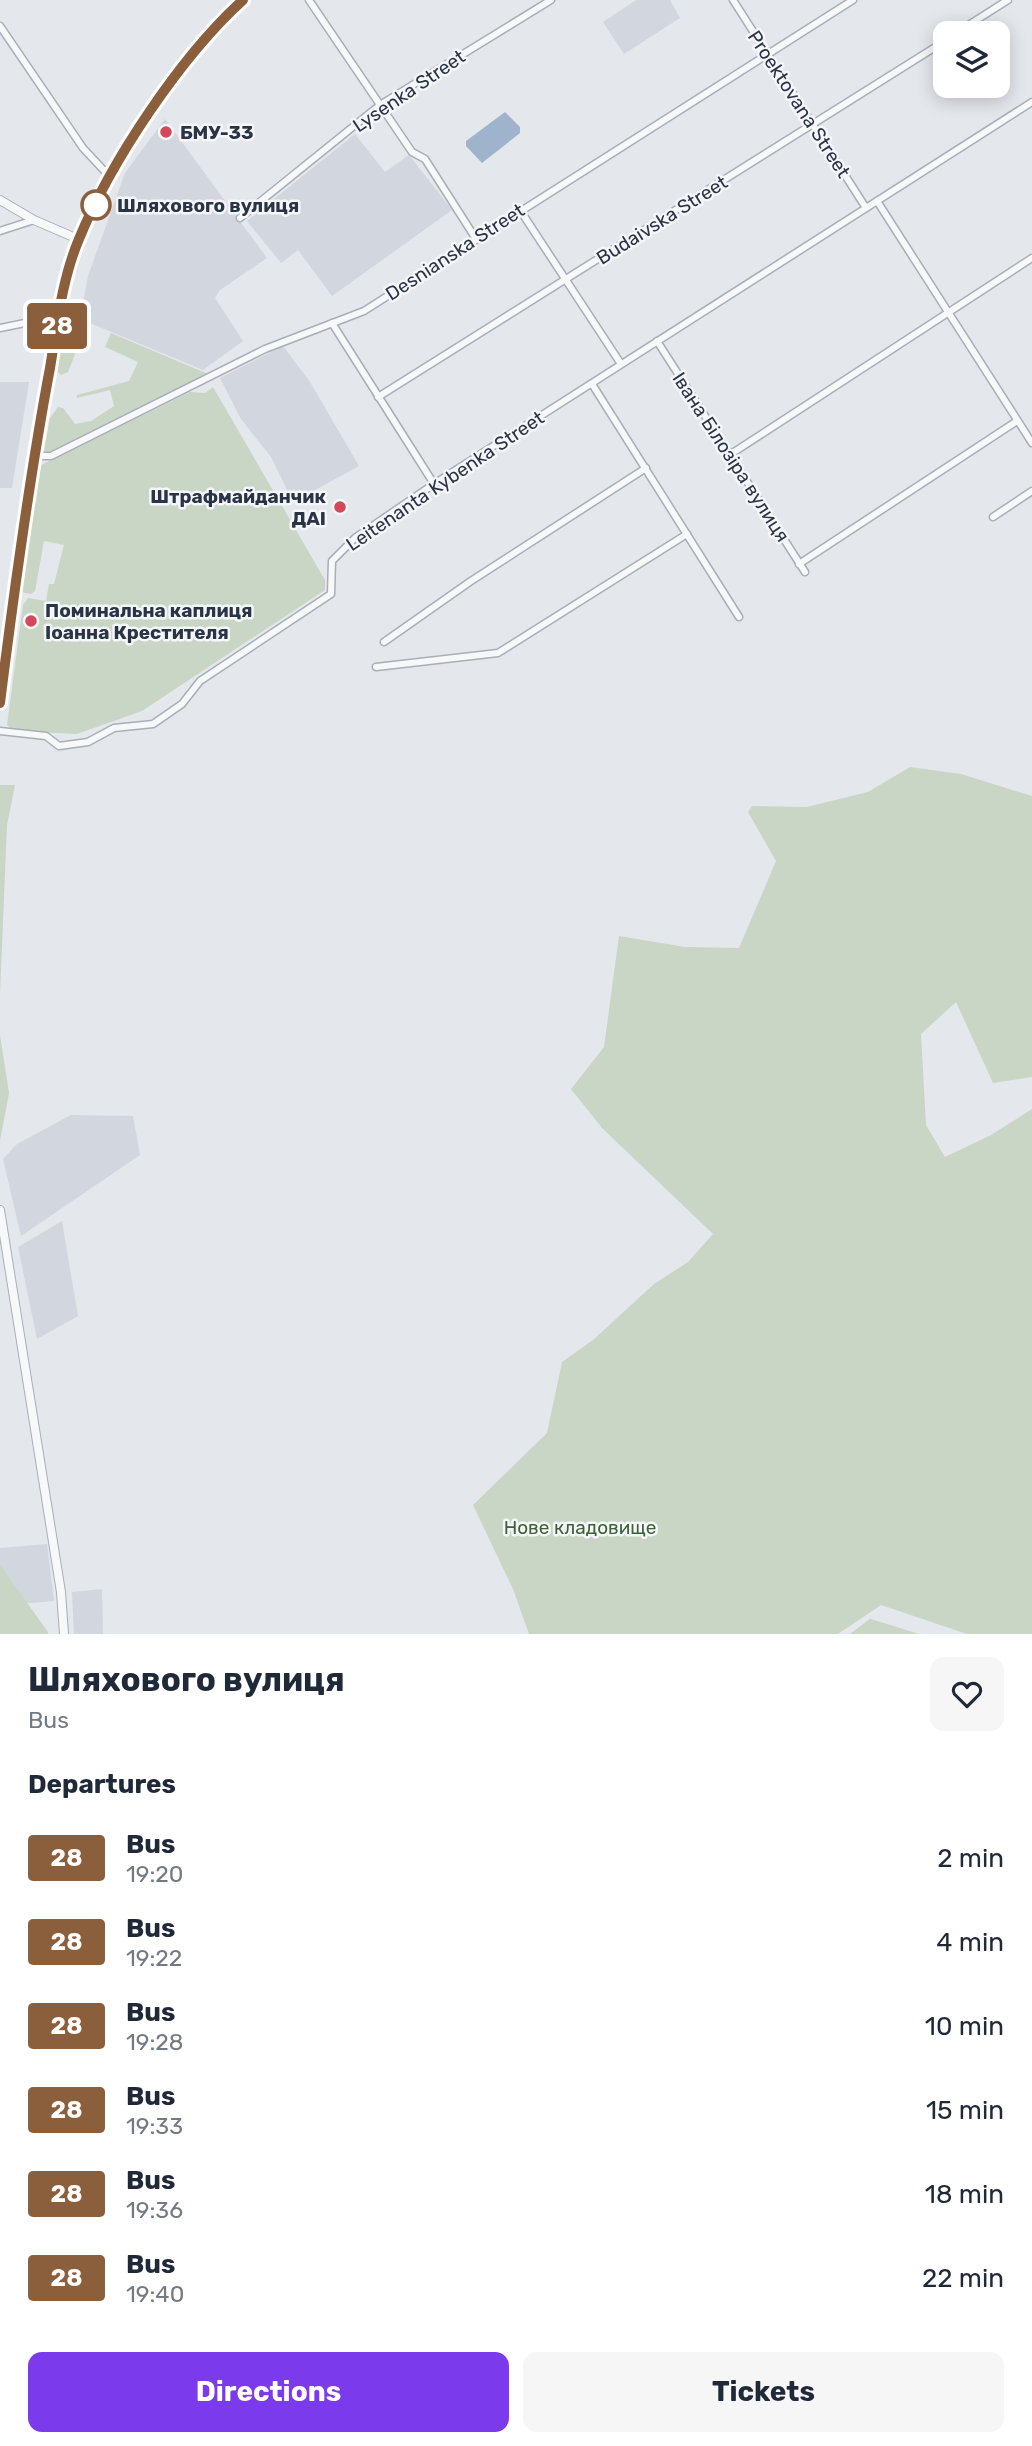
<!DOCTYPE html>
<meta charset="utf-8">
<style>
body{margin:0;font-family:Rubik,sans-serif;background:#f6f6f7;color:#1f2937;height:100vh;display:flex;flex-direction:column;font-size:26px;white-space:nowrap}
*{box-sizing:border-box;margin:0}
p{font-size:23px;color:#747a83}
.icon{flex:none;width:38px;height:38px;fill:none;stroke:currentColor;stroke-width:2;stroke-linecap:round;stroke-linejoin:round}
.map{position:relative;height:1634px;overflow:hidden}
.details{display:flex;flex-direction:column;background:#fff;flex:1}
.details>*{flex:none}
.badge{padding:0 14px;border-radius:5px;font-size:24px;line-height:46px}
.buttons{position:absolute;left:933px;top:21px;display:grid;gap:14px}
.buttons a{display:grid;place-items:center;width:77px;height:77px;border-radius:14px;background:#fff;box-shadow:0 4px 18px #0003;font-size:35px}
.map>.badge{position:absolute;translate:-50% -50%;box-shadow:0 0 0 4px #fff}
h2{padding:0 28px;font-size:26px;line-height:63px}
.round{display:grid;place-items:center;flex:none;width:74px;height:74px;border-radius:14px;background:#f6f6f7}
.overview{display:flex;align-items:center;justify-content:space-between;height:119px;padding:0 28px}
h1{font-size:33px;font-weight:700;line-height:52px}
.action{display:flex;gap:14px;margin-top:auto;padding:14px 28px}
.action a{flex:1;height:80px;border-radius:14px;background:#7c3aed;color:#fff;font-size:28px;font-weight:700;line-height:80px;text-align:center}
.action a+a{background:#f6f6f7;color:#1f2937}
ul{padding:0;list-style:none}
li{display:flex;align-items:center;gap:21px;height:84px;padding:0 28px}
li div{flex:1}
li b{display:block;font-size:26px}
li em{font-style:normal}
li .badge{min-width:77px;font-weight:700;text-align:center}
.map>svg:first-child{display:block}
.built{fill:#d2d6de}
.green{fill:#c9d6c5}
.water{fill:#9fb4cc}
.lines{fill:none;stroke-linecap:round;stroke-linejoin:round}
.minor-casing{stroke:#a9aeb7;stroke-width:9}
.tertiary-casing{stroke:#a9aeb7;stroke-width:10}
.minor{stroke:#f7f8fa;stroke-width:6}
.tertiary{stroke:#f7f8fa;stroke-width:8}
.line-casing{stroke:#fff;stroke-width:16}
.line{stroke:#8b5e3c;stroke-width:10}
.poi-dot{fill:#d1495b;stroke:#f4f6f9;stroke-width:2.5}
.stop-dot{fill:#fff;stroke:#8b5e3c;stroke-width:3.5}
.labels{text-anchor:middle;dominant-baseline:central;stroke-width:5;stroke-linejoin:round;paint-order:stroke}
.street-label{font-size:19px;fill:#2b3445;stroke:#f4f6f9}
.poi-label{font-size:19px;font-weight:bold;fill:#2b3445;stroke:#f4f6f9;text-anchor:start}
.stop-label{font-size:19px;font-weight:bold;fill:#2b3445;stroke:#f4f6f9;text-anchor:start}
.park-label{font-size:19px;fill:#3f6138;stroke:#f4f6f9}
</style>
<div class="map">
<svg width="1032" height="1634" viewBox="0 0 1032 1634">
<rect width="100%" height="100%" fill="#e4e7ec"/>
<g class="built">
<polygon points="636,0 670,0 680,18 624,54 603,22"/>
<polygon points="165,119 267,258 220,290 215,298 243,341 203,370 80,319 88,276 125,173"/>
<polygon points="355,134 385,172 409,155 452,210 332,296 298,250 281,263 247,221"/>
<polygon points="283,346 310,382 359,466 293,502 271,457 241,419 220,378"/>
<polygon points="0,382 29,382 12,488 0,488"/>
<polygon points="71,1115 133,1116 140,1155 21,1236 3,1159 17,1144"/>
<polygon points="62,1221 78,1316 37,1339 18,1247"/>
<polygon points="47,1544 54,1601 19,1604 0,1575 0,1548"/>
<polygon points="102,1589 103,1634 74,1634 72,1592"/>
</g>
<g class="green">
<polygon points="111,333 208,374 51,453 44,451 50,418 58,407 63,408 75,424 91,421 114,406 110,390 77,398 77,395 129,381 138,362 105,347"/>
<polygon points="64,339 69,339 77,349 68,372 61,375 56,370 59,345"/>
<polygon points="213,387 325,580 325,590 142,711 77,734 14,731 7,725 23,605 28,598 46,601 49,584 54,584 64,545 44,541 35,591 31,594 20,592 39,466 190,392 205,393"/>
<polygon points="910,767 961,774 1032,796 1032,1077 993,1083 956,1002 921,1034 926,1125 945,1157 991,1135 1032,1109 1032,1634 967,1634 881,1605 838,1634 529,1634 513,1589 473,1505 547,1433 562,1362 593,1340 654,1284 688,1262 713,1234 602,1128 571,1089 604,1047 619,936 685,947 739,948 776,861 748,812 752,806 807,807 868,792"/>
<polygon points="0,785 15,785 7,825 0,994"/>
<polygon points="0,1035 9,1093 0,1141"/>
<polygon points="0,1565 48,1632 48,1634 0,1634"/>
<polygon points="871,1618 871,1619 919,1634 850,1634"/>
</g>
<polygon class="water" points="505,112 520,127 520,133 482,163 466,146 466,141"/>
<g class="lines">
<g class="minor-casing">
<g id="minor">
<polyline points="309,0 412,152 425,159 476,239"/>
<polyline points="733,0 866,208"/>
<polyline points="0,26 83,148 110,177"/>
<polyline points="956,33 1008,0"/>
<polyline points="877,201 1032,443"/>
<polyline points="520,210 621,364"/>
<polyline points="240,218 380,105 551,0"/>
<polyline points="0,231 34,220"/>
<polyline points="332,323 434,484"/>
<polyline points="0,328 59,316"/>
<polyline points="657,341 805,572"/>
<polyline points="592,384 739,617"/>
<polyline points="378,397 945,41"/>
<polyline points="731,454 1032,258"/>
<polyline points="34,456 51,456 265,349 364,311 853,0"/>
<polyline points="993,517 1032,491"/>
<polyline points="799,564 1017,421"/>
<polyline points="384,642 471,581 646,468"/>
<polyline points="376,667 498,653 687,534"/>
<polyline points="0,731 46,736 59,746 88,742 114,728 153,724 182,704 200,681 331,594 332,561 355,538 434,484 1032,102"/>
</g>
</g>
<g class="tertiary-casing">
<g id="tertiary">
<polyline points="0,200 34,220 78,239"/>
<path d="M0,703c14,-110 28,-221 49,-330 8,-44 12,-93 30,-134 32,-78 102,-183 164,-239"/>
<polyline points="0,1210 61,1592 64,1634"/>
</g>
</g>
<use href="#minor" class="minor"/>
<use href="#tertiary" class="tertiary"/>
</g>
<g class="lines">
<g class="line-casing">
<path id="line" d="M0,703c14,-112 29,-224 50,-335 7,-43 12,-89 29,-129 32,-78 102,-183 164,-239"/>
</g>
<use href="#line" class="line"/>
</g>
<g class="poi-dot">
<circle cx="166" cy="132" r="7"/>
<circle cx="340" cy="507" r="7"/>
<circle cx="31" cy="621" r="7"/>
</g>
<circle class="stop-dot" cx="96" cy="205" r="14"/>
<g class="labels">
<g class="street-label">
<text transform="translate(409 91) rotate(-34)">Lysenka Street</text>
<text transform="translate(799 104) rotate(57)">Proektovana Street</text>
<text transform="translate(662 220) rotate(-32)">Budaivska Street</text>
<text transform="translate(455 252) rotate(-33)">Desnianska Street</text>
<text transform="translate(731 457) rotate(57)">Івана Білозіра вулиця</text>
<text transform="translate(445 481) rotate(-34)">Leitenanta Kybenka Street</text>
</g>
<g class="poi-label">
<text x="180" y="132">БМУ-33</text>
<text x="326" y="496" text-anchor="end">Штрафмайданчик<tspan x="326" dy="22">ДАІ</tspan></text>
<text x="45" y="610">Поминальна каплиця<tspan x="45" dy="22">Іоанна Крестителя</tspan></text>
</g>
<g class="stop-label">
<text x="117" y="205">Шляхового вулиця</text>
</g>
<g class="park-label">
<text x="580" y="1527">Нове кладовище</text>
</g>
</g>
</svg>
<div class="buttons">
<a><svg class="icon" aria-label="layers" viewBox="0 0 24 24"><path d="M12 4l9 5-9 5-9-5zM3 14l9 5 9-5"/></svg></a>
</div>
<b class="badge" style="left:57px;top:326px;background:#8b5e3c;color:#fff">28</b>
</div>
<section class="details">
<div class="overview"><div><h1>Шляхового вулиця</h1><p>Bus</p></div><a class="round"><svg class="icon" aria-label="heart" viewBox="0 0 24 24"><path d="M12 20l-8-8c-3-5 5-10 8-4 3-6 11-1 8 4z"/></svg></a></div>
<h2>Departures</h2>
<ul>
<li><span class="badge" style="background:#8b5e3c;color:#fff">28</span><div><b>Bus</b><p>19:20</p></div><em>2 min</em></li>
<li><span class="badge" style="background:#8b5e3c;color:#fff">28</span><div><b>Bus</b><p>19:22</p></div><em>4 min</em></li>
<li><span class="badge" style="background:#8b5e3c;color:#fff">28</span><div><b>Bus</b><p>19:28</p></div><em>10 min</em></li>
<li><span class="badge" style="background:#8b5e3c;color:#fff">28</span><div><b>Bus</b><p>19:33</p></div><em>15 min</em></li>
<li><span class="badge" style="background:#8b5e3c;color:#fff">28</span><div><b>Bus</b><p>19:36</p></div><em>18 min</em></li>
<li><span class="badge" style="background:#8b5e3c;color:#fff">28</span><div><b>Bus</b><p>19:40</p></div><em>22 min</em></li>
</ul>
<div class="action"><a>Directions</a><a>Tickets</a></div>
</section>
